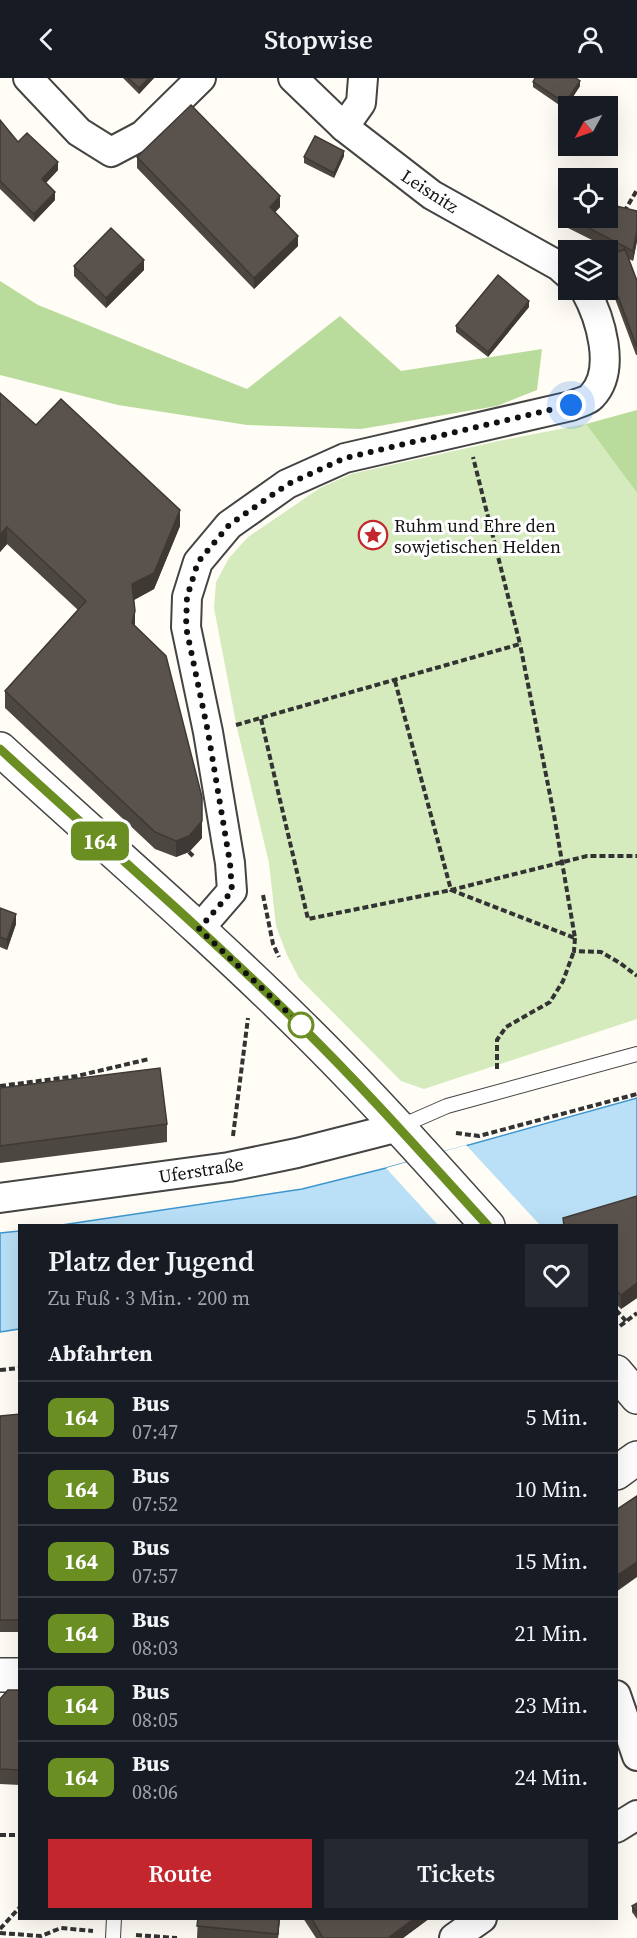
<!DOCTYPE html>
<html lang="de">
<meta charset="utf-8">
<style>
body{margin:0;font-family:"Source Serif 4",serif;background:#242831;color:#f1f3f6;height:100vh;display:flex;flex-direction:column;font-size:22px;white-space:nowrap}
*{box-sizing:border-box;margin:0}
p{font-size:20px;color:#9ea1a6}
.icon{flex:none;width:33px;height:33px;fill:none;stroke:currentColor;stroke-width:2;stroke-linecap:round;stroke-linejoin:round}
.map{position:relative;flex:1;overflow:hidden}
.sheet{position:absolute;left:18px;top:1146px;width:600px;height:696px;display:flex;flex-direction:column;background:#171b24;border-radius:0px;box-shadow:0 6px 24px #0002}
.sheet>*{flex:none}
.badge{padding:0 12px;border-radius:9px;font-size:21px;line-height:39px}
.needle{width:39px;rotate:230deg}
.controls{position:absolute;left:558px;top:18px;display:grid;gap:12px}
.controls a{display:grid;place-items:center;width:60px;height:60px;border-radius:0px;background:#171b24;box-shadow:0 6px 24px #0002;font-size:30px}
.you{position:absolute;width:30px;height:30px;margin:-15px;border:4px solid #fff;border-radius:50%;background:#1a73e8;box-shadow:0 0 0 9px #1a73e833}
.map>.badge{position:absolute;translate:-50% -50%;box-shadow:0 0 0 3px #fff}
h2{padding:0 30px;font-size:22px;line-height:54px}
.round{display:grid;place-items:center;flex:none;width:63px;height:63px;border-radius:0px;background:#242831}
.summary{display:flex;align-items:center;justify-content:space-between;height:102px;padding:0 30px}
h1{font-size:28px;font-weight:600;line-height:45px}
.action{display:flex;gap:12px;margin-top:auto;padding:12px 30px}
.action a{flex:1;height:69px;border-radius:0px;background:#c4262e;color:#fff;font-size:24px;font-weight:600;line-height:69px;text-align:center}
.action a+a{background:#242831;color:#f1f3f6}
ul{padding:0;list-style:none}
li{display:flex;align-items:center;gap:18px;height:72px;padding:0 30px;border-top:2px solid #363941}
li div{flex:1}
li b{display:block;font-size:22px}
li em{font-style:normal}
li .badge{min-width:66px;font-weight:700;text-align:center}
header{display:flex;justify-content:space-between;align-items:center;height:78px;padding:0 30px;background:#171b24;font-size:27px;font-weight:600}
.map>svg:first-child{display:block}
.green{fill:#d5ebbd}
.forest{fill:#b9dc9c}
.water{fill:#b9e0f7;stroke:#3f96cf;stroke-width:1.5}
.pier{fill:#fffdf5}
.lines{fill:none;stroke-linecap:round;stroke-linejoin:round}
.service-casing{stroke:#444;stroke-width:16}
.minor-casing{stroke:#444;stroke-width:32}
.tertiary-casing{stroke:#444;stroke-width:36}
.path{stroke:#333;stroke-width:4;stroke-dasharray:6 3;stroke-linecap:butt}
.service{stroke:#fff;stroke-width:14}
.minor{stroke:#fff;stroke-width:28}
.tertiary{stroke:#fff;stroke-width:33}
.wall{fill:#4d4742}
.shaded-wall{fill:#3f3936}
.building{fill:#5a524d;stroke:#3f3936;stroke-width:1.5}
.line-casing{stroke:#fff;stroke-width:14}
.line{stroke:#6b8e23;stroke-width:9}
.walk{stroke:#111;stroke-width:6;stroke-dasharray:0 10.8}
.stop-dot{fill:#fff;stroke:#6b8e23;stroke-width:3}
.labels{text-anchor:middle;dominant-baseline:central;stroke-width:6;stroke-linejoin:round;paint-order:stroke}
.street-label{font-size:18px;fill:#111;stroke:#fff}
.poi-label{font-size:18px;fill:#111;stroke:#fff;text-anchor:start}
</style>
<header><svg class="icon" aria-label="back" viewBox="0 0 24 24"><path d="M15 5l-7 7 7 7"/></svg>Stopwise<svg class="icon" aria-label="person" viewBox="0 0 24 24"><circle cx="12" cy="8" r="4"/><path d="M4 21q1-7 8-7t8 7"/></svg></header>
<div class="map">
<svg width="637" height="1860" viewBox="0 0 637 1860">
<rect width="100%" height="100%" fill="#fffdf5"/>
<polygon class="green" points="586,346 637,415 637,941 424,1011 401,1003 299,900 287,877 276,848 269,785 237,650 214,530 216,504 229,480 248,459 320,410 351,396 503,362"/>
<g class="forest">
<polygon points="0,203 38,227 247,311 340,238 401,293 542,271 537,312 497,328 361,351 247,347 118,327 0,297"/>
<polygon points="637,332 637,415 586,346"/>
</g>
<g class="water">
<polygon points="637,1020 637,1126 574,1147 55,1148 302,1111 386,1090"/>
<polygon points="19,1153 19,1251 0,1254 0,1155"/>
</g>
<polygon class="pier" points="466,1067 540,1147 439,1148 386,1090"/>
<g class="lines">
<g class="service-casing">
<g id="service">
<polyline points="399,1049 447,1028 637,976"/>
<polyline points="113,1860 114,1840"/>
</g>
</g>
<g class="minor-casing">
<g id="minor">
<polyline points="28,0 79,54 111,74 143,57 201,0"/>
<polyline points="293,0 344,49 432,117 559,188 568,196"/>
<polyline points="344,49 361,25 363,0"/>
<path d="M199,851l33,-38 -2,-28 -22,-131 -22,-105 1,-30 11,-35 31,-37 58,-41 58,-26 226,-52c6,-3 17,-5 21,-10 25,-26 8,-79 -7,-106"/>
<polyline points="0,1120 229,1089 297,1075 399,1049"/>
<polyline points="616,1617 637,1678"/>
<polyline points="616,1750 637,1737"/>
<polyline points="454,1860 482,1840"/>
</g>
</g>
<g class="tertiary-casing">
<g id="tertiary">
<path d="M0,671c100,92 204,181 301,277 65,64 126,132 187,200"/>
<polyline points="616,1294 637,1319"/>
<polyline points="616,1395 637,1380"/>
<polyline points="0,1597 20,1597"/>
</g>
</g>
<g class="path">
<polyline points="624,134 637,112"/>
<polyline points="608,177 611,166"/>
<polyline points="395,603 451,812 587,778 637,778"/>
<polyline points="261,641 308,841 451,812 575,860 554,737 520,566"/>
<polyline points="236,647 520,566 473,379"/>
<polyline points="189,774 193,778"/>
<polyline points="263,817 273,866 279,879"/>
<polyline points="575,860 574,873 601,874 620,885 637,898"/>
<polyline points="497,991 497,962 506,949 550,924 563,903 574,873"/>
<polyline points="0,1008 77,998 149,981"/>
<polyline points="456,1055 479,1058 637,1016"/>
<polyline points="233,1058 248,940"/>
<polyline points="616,1232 626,1243"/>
<polyline points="620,1248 637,1235"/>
<polyline points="0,1292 20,1290"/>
<polyline points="0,1757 20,1757"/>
<polyline points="0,1851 20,1829"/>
<polyline points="0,1855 41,1858 61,1850 93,1853"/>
<polyline points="136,1857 177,1860"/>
</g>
<use href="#service" class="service"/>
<use href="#minor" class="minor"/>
<use href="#tertiary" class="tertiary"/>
</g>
<g class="wall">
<polygon points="123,0 154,0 139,16"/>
<polygon points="533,4 580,8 565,31 533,9"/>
<polygon points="0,42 18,64 58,92 46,105 55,122 34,144 0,111"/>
<polygon points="344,78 334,100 304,85 304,79"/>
<polygon points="137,79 280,129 275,134 298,168 254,211 137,90"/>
<polygon points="637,133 637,163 633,183 629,181 637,203 637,277 636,277 608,202 608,178 616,174 560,146 560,135"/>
<polygon points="74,188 144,192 106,230 74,198"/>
<polygon points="529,229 488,279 456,254 456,248"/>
<polygon points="0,315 36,347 180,448 154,511 134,522 135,549 202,760 189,774 176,779 155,771 5,630 5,613 78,532 7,466 0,474"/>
<polygon points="0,830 16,846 7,872 0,869"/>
<polygon points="0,1010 167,1046 167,1064 0,1085"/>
<polygon points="637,1118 637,1220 621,1231 616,1226 616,1148 563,1148 563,1140"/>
<polygon points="20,1336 20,1554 0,1554 0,1338"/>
<polygon points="20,1612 20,1707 0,1706 0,1621"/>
<polygon points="637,1825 637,1841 632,1834 632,1828"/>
<polygon points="198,1840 280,1840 278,1860 197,1860"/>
<polygon points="303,1840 430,1840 403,1860 316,1860"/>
</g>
<g class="shaded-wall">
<polygon points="149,0 154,0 139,16 139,10"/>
<polygon points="580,3 580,8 565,31 565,25"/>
<polygon points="344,73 344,78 334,100 334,95"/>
<polygon points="58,84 58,92 42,109 42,101"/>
<polygon points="55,114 55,122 34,144 34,136"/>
<polygon points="280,118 280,129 270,140 270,129"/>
<polygon points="637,153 637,163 633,183 633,173"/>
<polygon points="298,158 298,168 254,211 254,200"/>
<polygon points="144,182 144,192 106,230 106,220"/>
<polygon points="529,223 529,229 488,279 488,274"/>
<polygon points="180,432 180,448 154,511 132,523 132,506"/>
<polygon points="7,449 7,466 0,474 0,457"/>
<polygon points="135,533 135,550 132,545"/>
<polygon points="202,743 202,760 189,774 176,779 176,763"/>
<polygon points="16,836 16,846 7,872 7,862"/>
<polygon points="637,1205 637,1220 621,1231 621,1217"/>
<polygon points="637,1484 637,1499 616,1514 616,1498"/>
<polygon points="279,1840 280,1840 278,1860 278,1856"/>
<polygon points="415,1840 430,1840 403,1860 388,1860"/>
</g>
<g class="building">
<polygon points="128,0 149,0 139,10"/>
<polygon points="535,0 576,0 580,3 565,25 533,4"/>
<polygon points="191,27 280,118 270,129 298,158 254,200 137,79"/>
<polygon points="0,42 18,64 27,55 58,84 42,101 55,114 34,136 0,103"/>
<polygon points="315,58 344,73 334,95 304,79"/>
<polygon points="568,119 568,139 560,135"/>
<polygon points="608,126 637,133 637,153 633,173 569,140 608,140"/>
<polygon points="111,150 144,182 106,220 74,188"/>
<polygon points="625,171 637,203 637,267 636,267 608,191 608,178"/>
<polygon points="498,197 529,223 488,274 456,248"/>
<polygon points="0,315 36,347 61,321 180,432 154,495 132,506 135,533 132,545 166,578 202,719 202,743 189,758 176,763 155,754 5,613 86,523 7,449 0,457"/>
<polygon points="0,830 16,836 7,862 0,859"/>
<polygon points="160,990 167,1046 0,1068 0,1010"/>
<polygon points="637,1118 637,1205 621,1217 616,1212 616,1148 564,1148 563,1140"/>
<polygon points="20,1336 20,1542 0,1542 0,1338"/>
<polygon points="637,1418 637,1484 616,1498 616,1432"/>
<polygon points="8,1612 20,1612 20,1692 0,1691 0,1621"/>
<polygon points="637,1825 637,1835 632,1828"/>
<polygon points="198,1840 279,1840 278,1856 197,1848"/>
<polygon points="311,1840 415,1840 388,1860 323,1860"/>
</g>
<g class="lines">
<g class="line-casing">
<path id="line" d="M0,671c100,92 204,181 301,277 65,64 125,132 187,200"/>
</g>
<use href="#line" class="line"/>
<polyline class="walk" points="301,947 199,851 232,813 230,785 208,654 186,549 187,519 198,484 229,447 288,406 345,380 571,327"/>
</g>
<defs>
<g id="sight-ring" transform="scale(1.5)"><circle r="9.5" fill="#fff" stroke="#c4262e" stroke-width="1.5"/><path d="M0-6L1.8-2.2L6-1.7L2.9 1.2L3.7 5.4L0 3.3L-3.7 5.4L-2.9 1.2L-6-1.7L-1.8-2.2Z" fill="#c4262e"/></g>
</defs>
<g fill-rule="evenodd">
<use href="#sight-ring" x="373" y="457"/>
</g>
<circle class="stop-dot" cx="301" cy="947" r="12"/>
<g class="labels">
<g class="street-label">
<text transform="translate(430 113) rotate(33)">Leisnitz</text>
<text transform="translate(201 1092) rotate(-9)">Uferstraße</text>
</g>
<g class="poi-label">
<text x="394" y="447">Ruhm und Ehre den<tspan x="394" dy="21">sowjetischen Helden</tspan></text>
</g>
</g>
</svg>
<div class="controls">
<a><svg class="needle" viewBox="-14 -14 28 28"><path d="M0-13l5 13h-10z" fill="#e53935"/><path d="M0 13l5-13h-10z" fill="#9ea1a6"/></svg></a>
<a><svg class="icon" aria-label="locate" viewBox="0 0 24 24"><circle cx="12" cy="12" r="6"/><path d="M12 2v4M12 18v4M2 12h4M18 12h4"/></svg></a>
<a><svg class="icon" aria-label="layers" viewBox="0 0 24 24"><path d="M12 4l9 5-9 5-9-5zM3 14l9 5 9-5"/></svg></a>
</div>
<div class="you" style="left:571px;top:327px"></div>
<b class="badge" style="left:100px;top:763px;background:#6b8e23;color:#fff">164</b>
<section class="sheet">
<div class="summary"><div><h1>Platz der Jugend</h1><p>Zu Fuß · 3 Min. · 200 m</p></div><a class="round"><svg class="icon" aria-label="heart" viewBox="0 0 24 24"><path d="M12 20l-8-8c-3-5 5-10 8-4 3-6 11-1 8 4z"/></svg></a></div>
<h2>Abfahrten</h2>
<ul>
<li><span class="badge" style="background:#6b8e23;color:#fff">164</span><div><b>Bus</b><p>07:47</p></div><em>5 Min.</em></li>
<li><span class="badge" style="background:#6b8e23;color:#fff">164</span><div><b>Bus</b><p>07:52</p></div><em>10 Min.</em></li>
<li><span class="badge" style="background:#6b8e23;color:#fff">164</span><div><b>Bus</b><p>07:57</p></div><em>15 Min.</em></li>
<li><span class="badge" style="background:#6b8e23;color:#fff">164</span><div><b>Bus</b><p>08:03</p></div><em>21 Min.</em></li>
<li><span class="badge" style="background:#6b8e23;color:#fff">164</span><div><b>Bus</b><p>08:05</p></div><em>23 Min.</em></li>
<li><span class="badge" style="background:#6b8e23;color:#fff">164</span><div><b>Bus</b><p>08:06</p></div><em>24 Min.</em></li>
</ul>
<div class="action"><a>Route</a><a>Tickets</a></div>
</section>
</div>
